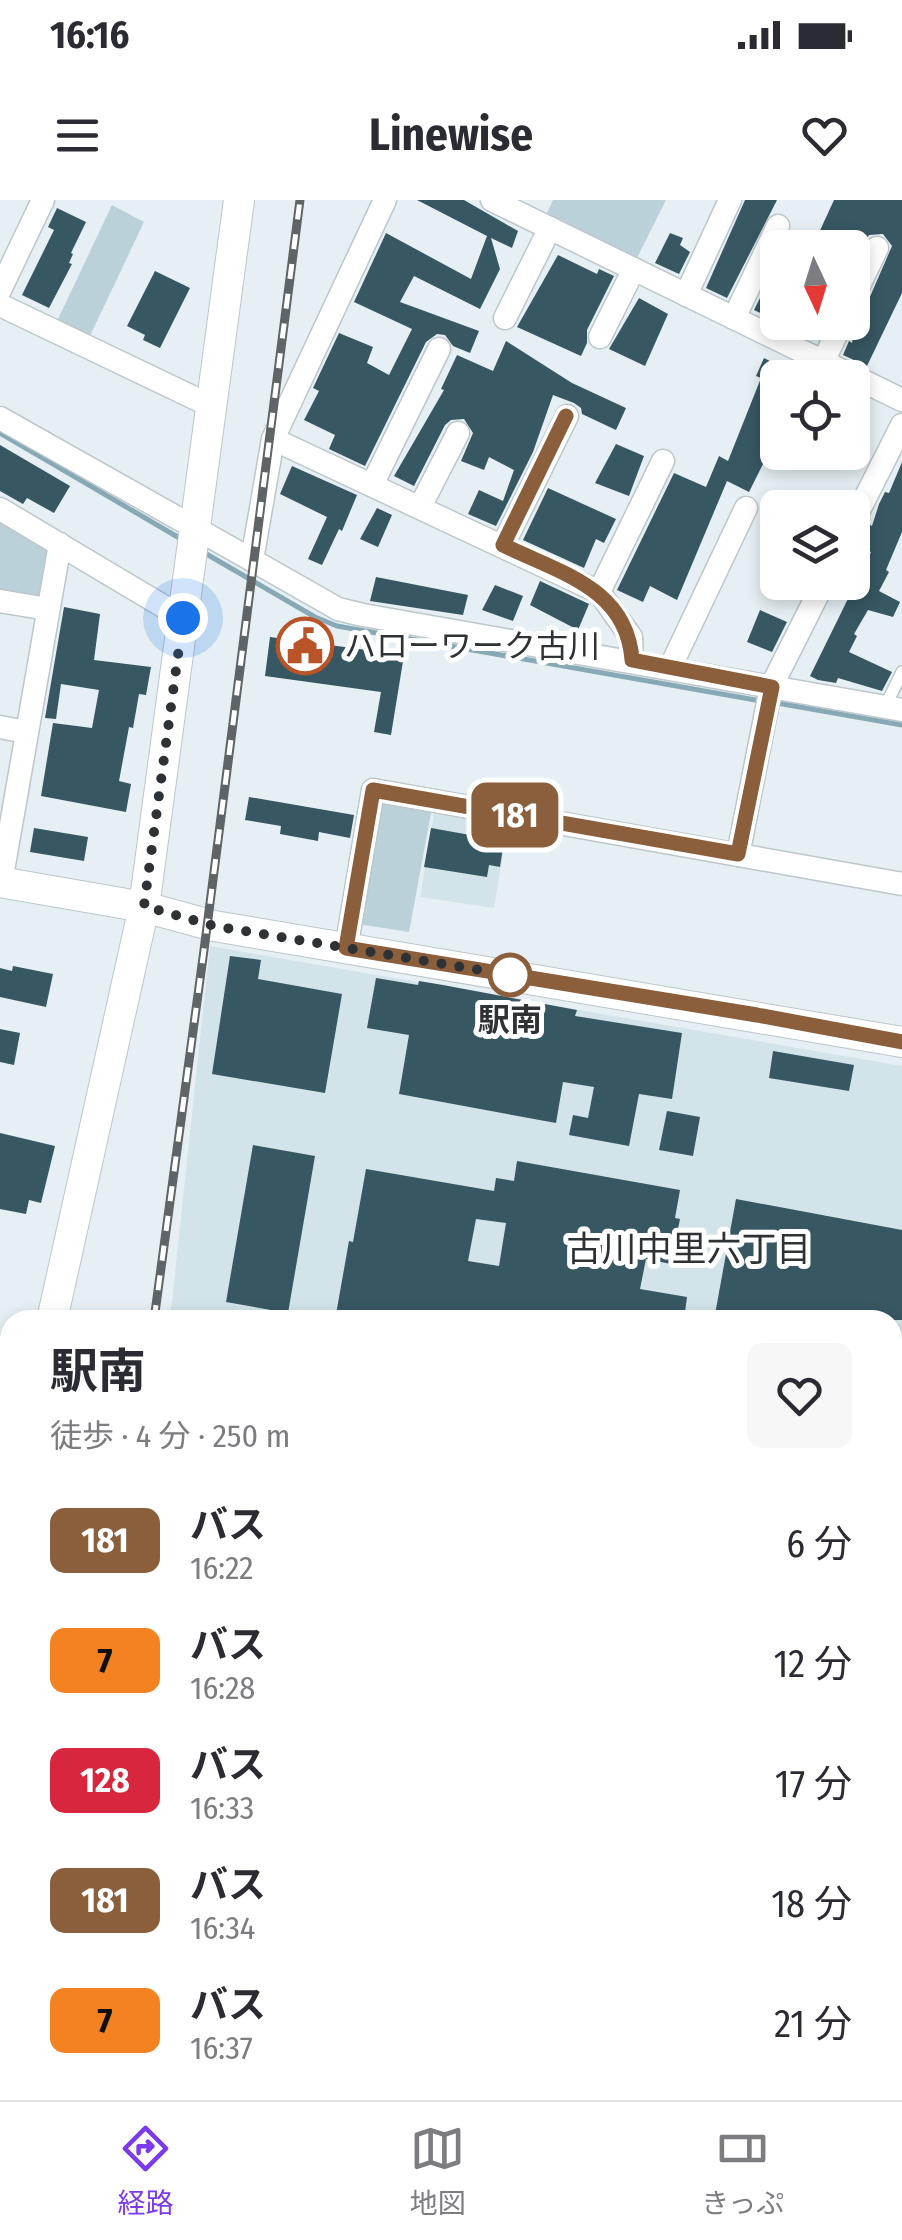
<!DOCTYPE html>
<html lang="ja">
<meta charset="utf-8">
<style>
body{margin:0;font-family:"Fira Sans Condensed","Noto Sans JP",sans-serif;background:#f7f7f7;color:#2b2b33;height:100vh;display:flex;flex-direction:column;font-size:38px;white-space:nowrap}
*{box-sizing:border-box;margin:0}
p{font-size:32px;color:#7c7c81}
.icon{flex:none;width:55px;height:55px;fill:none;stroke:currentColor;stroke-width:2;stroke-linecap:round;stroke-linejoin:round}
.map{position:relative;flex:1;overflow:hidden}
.details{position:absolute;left:0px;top:1110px;width:902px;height:790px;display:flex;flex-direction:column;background:#fff;border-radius:30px 30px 0 0;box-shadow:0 5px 15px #0003}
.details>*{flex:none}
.badge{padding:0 20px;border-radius:15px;font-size:35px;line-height:65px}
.needle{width:65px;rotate:176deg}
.tools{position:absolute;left:760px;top:30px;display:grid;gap:20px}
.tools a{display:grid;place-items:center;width:110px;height:110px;border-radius:15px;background:#fff;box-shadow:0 5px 15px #0003;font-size:50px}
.you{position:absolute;width:50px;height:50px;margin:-25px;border:8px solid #fff;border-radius:50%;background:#1a73e8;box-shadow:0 0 0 15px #1a73e833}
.map>.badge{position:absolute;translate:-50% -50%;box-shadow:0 0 0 5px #fff}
.round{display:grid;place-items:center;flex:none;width:105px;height:105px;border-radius:15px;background:#f7f7f7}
.overview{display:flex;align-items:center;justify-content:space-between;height:170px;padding:0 50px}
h1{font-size:48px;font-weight:700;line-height:75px}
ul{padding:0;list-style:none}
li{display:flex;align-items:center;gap:30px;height:120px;padding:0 50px}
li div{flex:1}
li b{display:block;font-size:38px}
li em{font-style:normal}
li .badge{min-width:110px;font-weight:700;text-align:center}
.status{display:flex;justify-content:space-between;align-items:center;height:70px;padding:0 50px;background:#fff;direction:ltr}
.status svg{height:28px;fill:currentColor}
header{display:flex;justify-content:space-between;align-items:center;height:130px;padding:0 50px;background:#fff;font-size:45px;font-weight:700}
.menu{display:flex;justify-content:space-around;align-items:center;height:140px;border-top:2px solid #e1e1e2;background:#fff;font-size:28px;color:#7c7c81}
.menu a{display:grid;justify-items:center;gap:5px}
.menu .active{color:#7c3aed}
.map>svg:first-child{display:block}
.built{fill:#d2e4e9}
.green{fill:#bbd1d9}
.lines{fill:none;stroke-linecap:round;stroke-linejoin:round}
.stream{stroke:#87a9b5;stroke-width:5}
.building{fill:#375762;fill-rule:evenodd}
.lane-casing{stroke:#bdc6ca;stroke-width:14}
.street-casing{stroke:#bdc6ca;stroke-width:25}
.secondary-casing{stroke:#bdc6ca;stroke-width:32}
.lane{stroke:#fff;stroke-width:11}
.street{stroke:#fff;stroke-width:22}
.secondary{stroke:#fff;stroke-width:30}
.rail-casing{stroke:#5f6466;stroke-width:9}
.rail{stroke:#fff;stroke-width:5;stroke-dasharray:15;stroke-linecap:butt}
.line-casing{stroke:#fff;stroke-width:22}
.line{stroke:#8b5e3c;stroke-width:15}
.walk{stroke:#2f3234;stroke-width:10;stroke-dasharray:0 18}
.stop-dot{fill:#fff;stroke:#8b5e3c;stroke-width:5}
.labels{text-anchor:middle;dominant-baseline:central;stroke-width:10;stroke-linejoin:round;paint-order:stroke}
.poi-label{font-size:32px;fill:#2f3234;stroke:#fff;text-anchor:start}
.stop-label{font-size:32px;font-weight:bold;fill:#2f3234;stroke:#fff}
.neighbourhood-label{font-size:35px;fill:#2f3234;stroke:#fff}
</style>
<div class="status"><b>16:16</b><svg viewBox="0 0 49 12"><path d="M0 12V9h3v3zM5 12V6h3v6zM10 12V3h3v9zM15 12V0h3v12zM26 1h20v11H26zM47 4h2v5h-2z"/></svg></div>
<header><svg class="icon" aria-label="menu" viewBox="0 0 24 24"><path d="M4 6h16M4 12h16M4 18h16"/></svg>Linewise<svg class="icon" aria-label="heart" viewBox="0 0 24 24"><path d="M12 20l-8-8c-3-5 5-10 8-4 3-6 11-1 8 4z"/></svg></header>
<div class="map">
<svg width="902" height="1900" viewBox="0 0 902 1900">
<rect width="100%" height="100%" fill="#e6f0f4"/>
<g class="built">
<polygon points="434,614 508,624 494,708 420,697"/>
<polygon points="210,746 902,866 902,1296 893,1295 892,1120 170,1120"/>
<polygon points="892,1324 902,1326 902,1665 892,1665"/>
</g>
<g class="green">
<polygon points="553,0 666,0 637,58 547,13"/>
<polygon points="112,5 144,22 88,140 62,127 58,119"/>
<polygon points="0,314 51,343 45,399 0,398"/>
<polygon points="381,599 432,608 409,732 358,724"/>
</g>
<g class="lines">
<g class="stream">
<polyline points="0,233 181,339"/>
<polyline points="203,352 315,417 337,426 761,501"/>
<polyline points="777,503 902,525"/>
</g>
</g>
<g class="building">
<polygon points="417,0 464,0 518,31 512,48 491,38 500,69 480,109 414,76 400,102 479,131 470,153 453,146 445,135 437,134 426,142 365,266 329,249 335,235 304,220 319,191 313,188 339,133 373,147 367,163 389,175 412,129 354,102 386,33 471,79 487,36"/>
<polygon points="745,0 777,0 727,98 706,88"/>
<polygon points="834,0 902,0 902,93 867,166 843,155 849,141 852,143 857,122 855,114 866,106 892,46 883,34 869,35 852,64 852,48 841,48 817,37"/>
<polygon points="57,8 86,22 71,53 73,54 69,63 72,64 49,108 22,95 54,30 48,27"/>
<polygon points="670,33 683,38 680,45 690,52 679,74 655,63"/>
<polygon points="558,55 597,74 599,69 614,76 587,130 587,143 581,156 517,127"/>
<polygon points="778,62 778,102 771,118 754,110"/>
<polygon points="155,71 190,88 160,148 143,140 145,135 127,126"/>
<polygon points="639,98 668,114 645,166 609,149"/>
<polygon points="506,141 572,183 626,208 616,230 582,214 581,208 574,203 553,195 533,252 496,326 468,314 479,290 503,301 514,270 489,257 484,270 461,261 473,233 464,219 451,220 445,225 414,286 394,276 444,190 441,189 457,155 493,171"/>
<polygon points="764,158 803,178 778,178 778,234 749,292 727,281 677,400 650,386 643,402 617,390 674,273 706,287 719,256 728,261 761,178 756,176"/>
<polygon points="616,244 644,256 629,296 595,283"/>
<polygon points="0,245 70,286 54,313 27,298 23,304 0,291"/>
<polygon points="902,262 902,332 886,370 889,372 879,391 900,402 893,417 868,410 854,434 857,436 849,452 892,472 882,491 838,478 836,483 818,480 810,476 871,352 856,346 869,324 872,326 879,304 885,292 889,293"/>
<polygon points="292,266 357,295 342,331 339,329 322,365 308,359 327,317 280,294"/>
<polygon points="548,288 616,319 604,343 596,339 584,368 523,340"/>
<polygon points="377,308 392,315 378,347 360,339"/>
<polygon points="376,377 468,395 463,415 370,401"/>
<polygon points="540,381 589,404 578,430 530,405"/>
<polygon points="495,385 523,396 513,421 482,410"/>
<polygon points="64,407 100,414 94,460 151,467 146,495 139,494 133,528 129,527 119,581 131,584 126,612 41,596 53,523 92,528 99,490 61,484 56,519 45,518"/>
<polygon points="760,410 787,422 772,452 747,442"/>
<polygon points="270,437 404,455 391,535 374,532 381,492 265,476"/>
<polygon points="249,597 354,615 350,638 319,632 318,641 280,634 281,626 245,620"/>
<polygon points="34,628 88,637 84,661 30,652"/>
<polygon points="431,628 504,641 500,667 489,665 487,677 424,667"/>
<polygon points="230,756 261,760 258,779 342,794 325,893 212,874"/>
<polygon points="13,766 53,774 46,807 0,797 0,768 12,771"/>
<polygon points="376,778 418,785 419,781 443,785 577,810 575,816 682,833 672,899 639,894 629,946 569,935 573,915 588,918 594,887 563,882 556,923 399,894 409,835 367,828"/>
<polygon points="0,829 20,833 14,865 0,862"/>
<polygon points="773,851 854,865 849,891 769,878"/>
<polygon points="667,911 700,917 693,956 659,950"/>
<polygon points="0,933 55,946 41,1003 29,1000 26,1014 0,1009"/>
<polygon points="253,945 315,956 288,1113 226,1102"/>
<path d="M517,961l163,29 -5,28 5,1 -9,45 -25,-5 -6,30 47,8 -3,23h-349l14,-79 4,1 13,-73 128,22 2,-13 18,3zM476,1019l30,4 -7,43 -31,-5z"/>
<polygon points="736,999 902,1030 902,1120 714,1120"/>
</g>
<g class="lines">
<g class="lane-casing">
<polyline id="lane" points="885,507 902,472"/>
</g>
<g class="street-casing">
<g id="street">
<polyline points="385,0 273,239 252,360 338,409 363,415 902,510"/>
<polyline points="492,0 902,200"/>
<polyline points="0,90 43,0"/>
<polyline points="686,95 730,0"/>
<polyline points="852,100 877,48"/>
<polyline points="0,105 211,206"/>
<polyline points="505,118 550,28"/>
<polyline points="734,118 778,26"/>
<polyline points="600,137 634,69"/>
<polyline points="823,162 842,122"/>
<polyline points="0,218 252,360"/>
<polyline points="273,239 599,392 631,437 632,461"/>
<polyline points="372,285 439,149"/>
<polyline points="420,307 458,233"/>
<polyline points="0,309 183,418"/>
<polyline points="852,324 902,225"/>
<polyline points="503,345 567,216"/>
<polyline points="599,392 663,261"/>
<polyline points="0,401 48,409"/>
<polyline points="670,468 746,308"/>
<polyline points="0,527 26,532"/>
<polyline points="738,655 771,487 824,382"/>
<polyline points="1,682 60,344"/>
<polyline points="346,749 373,590 902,684"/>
<polyline points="0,1496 10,1435"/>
<polyline points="892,1673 902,1673"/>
<polyline points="176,1890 224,1900"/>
<polyline points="255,1900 256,1890"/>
</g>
</g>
<g class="secondary-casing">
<g id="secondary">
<polyline points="0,682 144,707 214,726 902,842"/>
<polyline points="52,1120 144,707 239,0"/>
<polyline points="0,1150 10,1152"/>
<polyline points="892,1307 902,1309"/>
<polyline points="0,1349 10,1294"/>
<polyline points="892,1871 902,1873"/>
<polyline points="510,1900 511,1890"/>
</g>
</g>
<use href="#lane" class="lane"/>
<use href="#street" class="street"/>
<use href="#secondary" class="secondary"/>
<g class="rail-casing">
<g id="rail">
<polyline points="154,1120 204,750 300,0"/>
<polyline points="0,1711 10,1711"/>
<polyline points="892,1721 902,1721"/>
<polyline points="0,1728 10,1728"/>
<polyline points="47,1900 49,1890"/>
</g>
</g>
<use href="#rail" class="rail"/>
</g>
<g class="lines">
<g class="line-casing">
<path id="line" d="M566,216l-63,129c57,28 124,43 129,115l140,27 -34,167 -365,-64 -27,158 411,67 145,27"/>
</g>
<use href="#line" class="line"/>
<polyline class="walk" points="183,418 144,706 214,726 510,775"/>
</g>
<defs>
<g id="civic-ring" transform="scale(2.875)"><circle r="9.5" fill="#fff" stroke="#b95328" stroke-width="1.5"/><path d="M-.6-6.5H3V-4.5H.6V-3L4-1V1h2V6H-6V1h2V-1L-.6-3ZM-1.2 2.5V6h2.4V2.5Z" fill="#b95328"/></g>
</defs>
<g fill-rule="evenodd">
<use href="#civic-ring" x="305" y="446"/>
</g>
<circle class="stop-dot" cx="510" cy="775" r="20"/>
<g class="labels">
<g class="poi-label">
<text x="344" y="446">ハローワーク古川</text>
</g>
<g class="stop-label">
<text x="510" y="820">駅南</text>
</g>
<g class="neighbourhood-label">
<text x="689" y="1049">古川中里六丁目</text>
</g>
</g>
</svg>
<div class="tools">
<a><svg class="needle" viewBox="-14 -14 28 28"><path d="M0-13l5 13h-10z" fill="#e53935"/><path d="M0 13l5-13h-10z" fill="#7c7c81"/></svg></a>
<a><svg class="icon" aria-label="locate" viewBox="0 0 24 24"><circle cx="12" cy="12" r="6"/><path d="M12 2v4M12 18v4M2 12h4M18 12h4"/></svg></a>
<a><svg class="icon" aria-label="layers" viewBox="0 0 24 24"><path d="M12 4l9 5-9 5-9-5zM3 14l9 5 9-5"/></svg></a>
</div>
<div class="you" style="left:183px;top:418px"></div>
<b class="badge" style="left:515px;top:615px;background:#8b5e3c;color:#fff">181</b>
<section class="details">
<div class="overview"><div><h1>駅南</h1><p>徒歩 · 4 分 · 250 m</p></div><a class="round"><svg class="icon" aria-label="heart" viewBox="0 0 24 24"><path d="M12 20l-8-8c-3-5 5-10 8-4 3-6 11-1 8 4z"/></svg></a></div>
<ul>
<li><span class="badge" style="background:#8b5e3c;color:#fff">181</span><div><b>バス</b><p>16:22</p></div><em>6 分</em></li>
<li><span class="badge" style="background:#f58220;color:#111">7</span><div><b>バス</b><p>16:28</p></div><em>12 分</em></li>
<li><span class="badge" style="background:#d7263d;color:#fff">128</span><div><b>バス</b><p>16:33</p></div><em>17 分</em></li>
<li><span class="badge" style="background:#8b5e3c;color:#fff">181</span><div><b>バス</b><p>16:34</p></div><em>18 分</em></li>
<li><span class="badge" style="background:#f58220;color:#111">7</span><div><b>バス</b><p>16:37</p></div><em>21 分</em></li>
</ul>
</section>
</div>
<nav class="menu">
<a class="active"><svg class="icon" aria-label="directions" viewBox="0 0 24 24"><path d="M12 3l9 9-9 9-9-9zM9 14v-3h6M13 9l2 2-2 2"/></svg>経路</a>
<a><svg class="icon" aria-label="map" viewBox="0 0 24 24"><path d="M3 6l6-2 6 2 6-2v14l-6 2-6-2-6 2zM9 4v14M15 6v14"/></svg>地図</a>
<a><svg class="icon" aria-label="tickets" viewBox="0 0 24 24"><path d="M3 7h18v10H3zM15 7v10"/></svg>きっぷ</a>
</nav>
